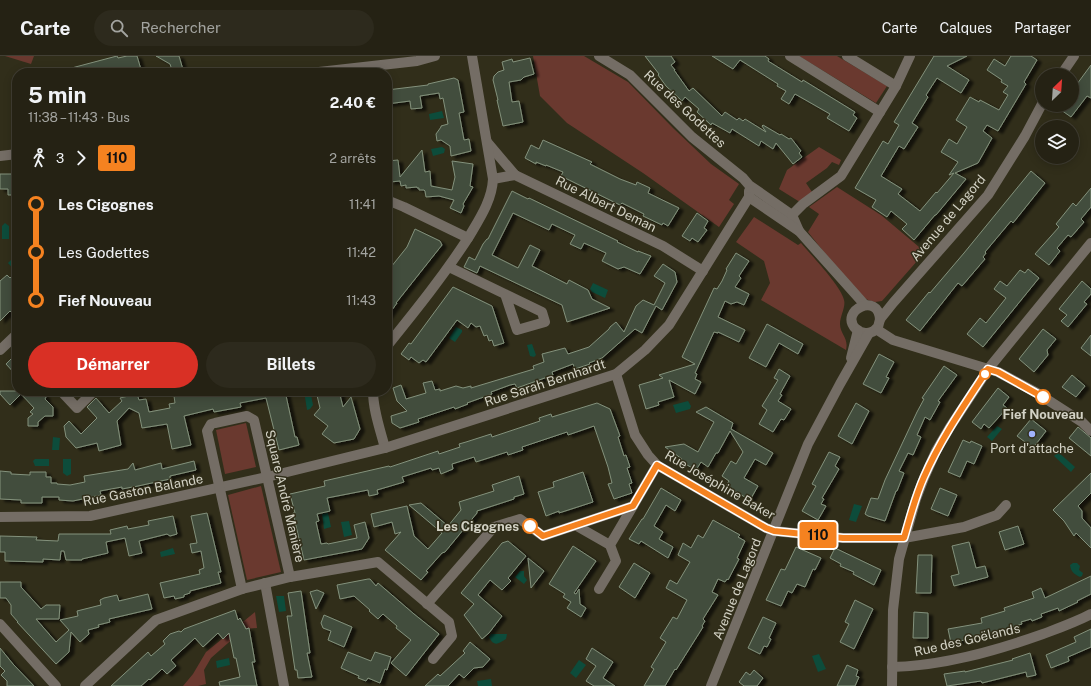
<!DOCTYPE html>
<html lang="fr">
<meta charset="utf-8">
<style>
body{margin:0;font-family:"Public Sans",sans-serif;background:#2d2a1d;color:#f1f3f6;height:100vh;display:flex;flex-direction:column;font-size:15px;white-space:nowrap}
*{box-sizing:border-box;margin:0}
p{font-size:13px;color:#a3a4a0}
.icon{flex:none;width:22px;height:22px;fill:none;stroke:currentColor;stroke-width:2;stroke-linecap:round;stroke-linejoin:round}
.map{position:relative;flex:1;overflow:hidden}
.panel{position:absolute;left:12px;top:12px;width:380px;height:328px;display:flex;flex-direction:column;background:#252214;border-radius:16px;box-shadow:0 2px 10px #0003,0 0 0 1px #423f34}
.panel>*{flex:none}
.badge{padding:0 8px;border-radius:3px;font-size:14px;line-height:26px}
.needle{width:26px;rotate:25deg}
.buttons{position:absolute;left:1035px;top:12px;display:grid;gap:8px}
.buttons a{display:grid;place-items:center;width:44px;height:44px;border-radius:50%;background:#252214;box-shadow:0 2px 10px #0003,0 0 0 1px #423f34;font-size:20px}
.map>.badge{position:absolute;translate:-50% -50%;box-shadow:0 0 0 2px #fff}
.legs{display:flex;align-items:center;gap:6px;height:44px;padding:0 16px;font-size:13px}
.legs p{margin-inline-start:auto}
.head{display:flex;align-items:center;justify-content:space-between;height:68px;padding:0 16px}
h1{font-size:22px;font-weight:700;line-height:30px}
.button{display:flex;gap:8px;margin-top:auto;padding:8px 16px}
.button a{flex:1;height:46px;border-radius:24px;background:#d93025;color:#fff;font-size:16px;font-weight:700;line-height:46px;text-align:center}
.button a+a{background:#2d2a1d;color:#f1f3f6}
ul{padding:0 16px;list-style:none}
li{display:flex;align-items:center;gap:14px;height:48px;font-size:15px}
li i{display:grid;place-items:center;width:6px;height:100%;margin:0 5px;background:currentColor}
li i::after{content:'';width:10px;height:10px;margin:-5px;border:3px solid;border-radius:50%;background:#252214}
li p{margin-inline-start:auto}
li:first-child i{background:linear-gradient(#0000 50%,currentColor 0)}
li:last-child i{background:linear-gradient(currentColor 50%,#0000 0)}
header{display:flex;align-items:center;gap:24px;box-sizing:border-box;height:56px;padding:0 20px;background:#252214;border-bottom:1px solid #423f34}
header strong{font-size:19px}
nav{display:flex;gap:22px;margin-inline-start:auto;font-size:14px}
.search{width:280px;height:36px;background:#2d2a1d;display:flex;align-items:center;gap:10px;box-sizing:border-box;padding:0 14px;border-radius:22px;color:#a3a4a0;font-size:15px}
.map>svg:first-child{display:block}
.green{fill:#6a392f}
.water{fill:#0d4c3b}
.building{fill:#424e3c;stroke:#83917c;filter:url(#shadow)}
.lines{fill:none;stroke-linecap:round;stroke-linejoin:round}
.minor{stroke:#746d65;stroke-width:10}
.line-1-casing{stroke:#fff;stroke-width:9}
.line-1{stroke:#f58220;stroke-width:6}
.stop-1-dot{fill:#fff;stroke:#f58220;stroke-width:2}
.poi-dot{fill:#a1b3fd;stroke:#312e1a;stroke-width:1.5}
.labels{text-anchor:middle;dominant-baseline:central;stroke-width:3;stroke-linejoin:round;paint-order:stroke}
.street-label{font-size:13px;fill:#d3d2c5;stroke:#312e1a}
.stop-label{font-size:13px;font-weight:bold;fill:#d3d2c5;stroke:#312e1a}
.poi-label{font-size:13px;fill:#d3d2c5;stroke:#312e1a}
</style>
<header>
<strong>Carte</strong>
<div class="search"><svg class="icon" aria-label="search" viewBox="0 0 24 24"><circle cx="10" cy="10" r="6"/><path d="M15 15l6 6"/></svg>Rechercher</div>
<nav><a>Carte</a><a>Calques</a><a>Partager</a></nav>
</header>
<div class="map">
<svg width="1091" height="630" viewBox="0 0 1091 630">
<defs>
<filter id="shadow"><feDropShadow dx="4.5" dy="2.5" stdDeviation="1" flood-color="#0009"/></filter>
</defs>
<rect width="100%" height="100%" fill="#312e1a"/>
<g class="green">
<polygon points="5,0 34,0 31,8"/>
<polygon points="533,0 584,0 628,26 673,72 711,108 739,128 729,144 734,148 719,171 643,117 567,67 540,40"/>
<polygon points="799,0 837,0 887,30 876,47"/>
<polygon points="819,91 841,104 839,109 832,106 827,112 806,127 814,139 803,148 779,133 787,114"/>
<polygon points="837,131 881,159 925,196 882,245 875,246 868,244 856,236 808,176 819,158 809,151"/>
<path d="M754,161l44,28 3,-2c10,12 40,43 43,57 2,7 -4,16 -4,24 0,10 9,14 6,26l-85,-50 9,-17 -6,-22 -28,-19z"/>
<polygon points="246,367 256,411 225,418 216,374"/>
<polygon points="261,430 281,516 247,524 228,439"/>
<polygon points="255,556 257,572 244,573 211,602 204,614 206,628 198,630 183,630 193,618 206,596"/>
</g>
<g class="water">
<polygon points="442,55 444,62 430,64 429,58"/>
<polygon points="442,91 445,93 444,97 433,100 431,93"/>
<polygon points="5,167 9,170 9,183 2,183 2,170"/>
<polygon points="13,202 17,207 17,217 8,207"/>
<polygon points="593,227 608,234 605,242 592,236 590,233"/>
<polygon points="456,271 462,274 462,276 455,286 449,282"/>
<polygon points="532,288 536,299 534,301 530,300 527,289"/>
<polygon points="311,339 313,349 310,353 307,354 305,341"/>
<polygon points="688,345 691,350 690,353 676,357 673,349"/>
<polygon points="997,370 1002,373 992,385 987,381"/>
<polygon points="53,381 60,382 59,394 52,394"/>
<polygon points="1058,396 1075,411 1071,416 1054,400"/>
<polygon points="35,403 49,403 49,410 35,410 33,405"/>
<polygon points="63,403 71,403 71,418 67,420 63,417"/>
<polygon points="854,448 862,450 856,466 849,464"/>
<polygon points="328,457 331,471 324,473 322,458"/>
<polygon points="349,465 352,479 344,481 341,466"/>
<polygon points="173,492 175,498 161,501 160,496"/>
<path d="M1073,507h4l3,3 -1,4 4,3 -1,3 -2,1c-6,-3 -9,-5 -10,-12z"/>
<polygon points="520,515 524,515 524,520 527,524 524,528 515,521"/>
<polygon points="276,540 284,540 286,555 279,556"/>
<path d="M491,578h16l-1,5c-8,5 -12,8 -17,-2z"/>
<polygon points="819,598 826,613 818,616 812,600"/>
<polygon points="229,602 230,609 217,612 216,605"/>
<polygon points="579,604 586,609 576,622 570,617"/>
<polygon points="491,623 492,630 478,630 477,625"/>
</g>
<g class="building">
<polygon points="117,0 118,2 127,0 137,0 142,17 132,17 131,14 121,17 64,17 64,14"/>
<polygon points="156,0 179,0 184,17 173,17 170,8"/>
<polygon points="645,0 671,0 675,6 671,9 675,14 674,14 689,35 693,32 722,60 725,56 737,64 739,62 743,65 745,63 766,76 762,70 763,69 780,79 781,78 789,83 791,82 801,95 799,97 802,101 793,108 776,87 773,93 761,85 759,90 732,73 730,77 712,67 711,69 697,56 699,53 685,41 682,45 666,30 658,19 659,18"/>
<polygon points="712,0 765,0 769,3 768,5 802,26 803,24 855,56 853,59 857,62 849,75 827,62 830,58 795,38 789,48 781,43 786,35 777,30 778,28 740,4 733,13"/>
<polygon points="934,0 967,0 947,10 969,24 961,37 937,22 926,39 928,41 912,67 918,71 904,93 899,90 881,120 902,133 898,138 920,155 936,136 937,137 954,117 949,119 958,106 941,96 949,83 957,88 967,71 956,64 970,41 979,46 980,44 999,54 1008,39 1003,36 1008,30 1001,26 1002,24 987,14 994,3 1005,10 1011,0 1031,0 1037,4 1024,26 1026,28 998,75 987,69 983,75 992,82 978,107 955,117 966,123 936,159 935,159 914,184 902,173 907,168 891,155 887,161 872,151 876,144 855,132 883,85 888,88 899,69 894,66"/>
<polygon points="530,2 534,18 524,21 521,24 509,26 512,46 519,45 523,66 503,70 497,44 498,44 493,24 494,20 498,16 504,14 502,6 512,3 513,6"/>
<polygon points="1091,9 1091,42 1087,40 1071,61 1054,49 1072,49 1072,33 1076,27 1077,28"/>
<polygon points="454,22 458,24 464,56 459,57 464,84 469,83 471,95 451,100 450,90 441,84 437,85 436,78 441,71 441,70 448,68 443,42 440,43 439,37 420,40 422,52 411,53 410,45 387,48 387,34 428,29 428,28"/>
<polygon points="543,84 592,106 590,108 620,123 636,129 637,126 650,132 648,137 679,152 668,170 663,167 662,169 643,160 644,158 622,147 620,149 567,123 561,120 563,116 546,109 546,110 536,106 536,108 525,102 531,89 539,93"/>
<polygon points="422,94 425,116 430,115 431,130 452,134 455,121 452,105 473,108 470,130 473,131 463,148 464,150 461,157 450,152 454,144 439,140 426,141 425,135 424,134 419,134 419,132 417,132 417,131 406,132 406,129 401,130 400,125 390,126 389,116 387,116 387,105 398,104 400,121"/>
<polygon points="1031,115 1045,127 1013,167 1011,165 985,196 986,197 983,201 985,203 962,230 958,227 920,275 906,264 929,236 930,237 964,197"/>
<polygon points="0,118 14,118 14,121 17,121 17,139 8,139 8,133 0,133"/>
<polygon points="1091,132 1091,151 1081,163 1084,166 1071,181 1068,179 1057,192 1060,195 1049,209 1035,198 1059,171 1056,168 1073,147 1076,150"/>
<polygon points="512,135 528,143 529,142 618,185 617,186 638,196 638,195 651,200 640,218 624,211 618,213 602,205 606,197 584,187 581,193 570,188 575,179 552,168 549,174 513,157 492,199 518,212 530,189 540,194 532,210 567,228 569,224 588,234 592,243 610,252 567,266 562,249 480,210 477,217 464,211 469,201 475,204 483,188 487,183 488,183"/>
<polygon points="697,157 708,165 704,172 707,174 698,186 692,182 690,185 682,180"/>
<polygon points="415,173 440,185 442,189 396,247 397,247 387,261 387,216 407,191"/>
<polygon points="736,197 749,205 739,220 741,222 735,231 749,238 744,249 737,246 731,248 725,245 718,261 745,274 739,286 718,276 718,277 714,276 695,317 697,318 695,323 701,326 695,338 669,324 674,341 658,346 659,349 646,353 639,329 663,322 659,319 695,308 682,301 714,232 717,233 722,225 727,214 726,213"/>
<polygon points="663,208 675,216 677,226 662,254 656,250 642,277 635,273 602,302 589,307 590,308 575,313 573,308 552,316 553,319 517,332 515,328 510,329 491,336 492,338 467,347 468,348 455,353 454,351 418,363 419,366 400,372 392,367 391,360 407,355 397,345 393,332 401,329 406,343 426,337 423,327 432,325 435,334 440,333 440,335 456,330 463,332 471,330 471,332 534,313 533,310 544,306 542,298 565,292 568,298 589,291 609,273 610,271 616,266 624,276 636,250 643,244 654,249 665,227 654,220"/>
<polygon points="1028,213 1039,222 983,291 967,278 980,262 986,267 1006,242 994,233 1000,225 1007,230 1020,214 1025,217"/>
<polygon points="17,215 17,251 11,256 10,255 0,265 0,225 7,219 10,222"/>
<polygon points="1082,225 1091,233 1091,238 1084,246 1087,248 1068,271 1061,265 1067,259 1059,253"/>
<polygon points="453,231 492,250 504,287 494,290 492,284 489,285 487,279 484,280 480,270 476,271 471,267 468,272 457,264 426,306 423,304 419,307 411,301 409,304 401,298 409,287 411,288"/>
<polygon points="767,268 803,288 798,298 779,287 766,311 749,302"/>
<polygon points="1043,273 1056,283 1047,294 1048,299 1034,316 1019,303"/>
<polygon points="1091,279 1091,300 1081,292"/>
<polygon points="16,298 16,319 6,308"/>
<polygon points="879,298 894,306 886,321 889,322 881,337 863,328"/>
<polygon points="944,310 957,319 938,345 940,346 930,364 925,361 917,379 921,381 913,399 908,397 899,415 904,417 897,435 896,435 885,465 868,460 865,458 871,442 878,443 885,424 917,356 924,343 922,342"/>
<polygon points="779,313 790,320 780,338 782,339 778,345 791,353 784,364 781,363 773,376 759,368 767,354 762,350 778,324 774,322"/>
<polygon points="1072,319 1085,330 1076,341 1062,331"/>
<polygon points="998,332 1009,341 1003,349 1007,352 989,372 984,368 981,373 972,366"/>
<polygon points="0,335 40,335 46,341 45,343 53,351 53,360 45,360 38,366 38,370 28,370 28,362 33,358 30,356 34,352 21,338 10,349 0,338"/>
<polygon points="199,335 285,335 295,381 297,381 299,389 279,394 266,342 240,347 241,351 214,356 213,353 184,360 191,389 172,393 167,368 142,372 139,357 129,352 117,365 121,389 99,395 97,387 76,392 66,381 64,370 69,365 81,378 97,362 87,351 96,342 109,357 122,345 120,342 137,338 139,344 146,343 149,356 170,352 169,348 175,347 174,340"/>
<polygon points="316,335 339,335 343,351 351,341 360,373 354,383 334,387 322,378 328,370 314,359 320,352"/>
<polygon points="597,347 610,353 620,380 618,381 624,400 626,399 630,411 627,412 632,427 629,428 632,437 614,443 608,428 612,427 608,411 594,370 568,379 567,376 522,391 523,394 508,399 507,396 476,406 474,401 452,408 453,413 441,418 439,412 432,414 431,412 402,421 404,426 377,434 378,438 369,440 368,434 327,442 330,455 317,458 319,465 316,466 321,488 327,487 328,488 357,482 354,469 365,466 369,482 362,493 304,504 293,457 295,457 290,438 325,430 324,425 389,410 390,411 438,395 439,398 460,391 459,388 466,386 491,378 492,381 540,365 539,362 551,358 552,361"/>
<polygon points="856,347 869,355 852,388 838,380"/>
<polygon points="706,351 733,367 731,373 773,397 766,409 755,403 744,422 758,430 750,444 726,430 729,425 722,420 731,405 736,408 743,396 730,375 718,397 716,397 708,411 701,406 696,414 680,405 682,403 665,391 684,388 698,396 714,366 696,356"/>
<polygon points="1031,363 1046,375 1033,392 1017,380"/>
<polygon points="1078,371 1091,382 1091,400 1069,382"/>
<polygon points="963,384 970,387 971,385 982,390 974,408 967,405 960,421 948,416"/>
<polygon points="829,396 840,401 835,410 839,413 822,442 824,443 821,448 826,450 818,464 802,455 816,430 812,428"/>
<polygon points="194,405 196,414 170,420 170,423 138,430 122,433 122,431 100,435 101,439 73,445 59,444 59,441 42,441 42,447 21,447 21,444 0,443 0,415 11,416 11,418 30,419 30,416 46,416 46,421 51,421 51,427 57,427 57,428 70,429 85,426 84,420 128,413 133,407 135,414 161,407 162,413"/>
<polygon points="583,416 593,446 559,457 559,455 546,460 538,436 554,431 553,426"/>
<polygon points="1091,417 1091,437 1078,450 1082,455 1082,462 1091,472 1091,492 1076,477 1074,480 1064,465 1053,454"/>
<polygon points="519,420 524,438 514,441 514,443 477,455 477,457 445,496 442,497 426,515 428,516 421,524 385,494 401,476 395,478 392,466 374,471 371,458 407,450 414,480 428,493 442,477 409,449 421,447 448,470 461,454 459,446 494,435 492,429"/>
<polygon points="661,432 681,444 675,455 666,449 654,470 663,476 659,483 673,491 668,502 641,485 639,488 629,483 642,463 643,463"/>
<polygon points="940,432 957,439 948,460 931,453"/>
<polygon points="207,457 221,516 218,516 221,527 190,535 190,537 184,539 184,541 175,543 174,540 164,542 160,527 200,518 199,514 204,512 201,495 192,497 190,488 197,487 191,460"/>
<polygon points="173,460 177,478 170,480 167,478 139,485 142,497 129,500 125,482 106,486 108,497 82,503 82,504 66,504 64,495 61,495 60,504 43,503 43,506 5,505 5,496 0,496 0,480 37,481 36,484 58,485 59,478 111,478 110,474 127,470 128,473 149,469 148,465"/>
<polygon points="713,464 740,479 738,481 745,485 737,502 739,503 728,524 727,523 725,526 718,523 712,536 718,539 703,563 705,565 702,570 703,571 676,614 675,613 665,630 644,630 654,613 651,611 666,586 660,582 673,561 677,563 687,544 666,532 670,524 677,528 690,506 678,499 683,487 691,492 698,479 703,482"/>
<polygon points="1018,470 1024,488 1005,494 999,476"/>
<polygon points="508,485 526,500 508,522 511,525 502,534 490,524 478,539 502,560 489,577 482,583 464,559 474,548 461,537 502,487"/>
<polygon points="969,486 976,512 985,510 988,521 954,530 951,520 959,518 952,490"/>
<polygon points="573,490 596,505 574,537 576,538 579,533 580,548 586,552 581,561 567,552 571,546 563,541 565,538 549,528"/>
<polygon points="796,491 821,502 815,514 813,513 805,531 797,528 792,537 788,535 781,550 766,544 781,513 785,514"/>
<polygon points="835,492 881,514 874,529 853,518 854,516 840,510 841,508 830,502"/>
<polygon points="918,499 932,499 931,537 916,537"/>
<polygon points="528,502 544,515 531,532"/>
<polygon points="634,507 650,517 635,542 619,531"/>
<polygon points="1091,520 1091,538 1077,545 1078,546 1059,555 1058,552 1041,558 1042,561 1032,565 1031,563 1021,566 1022,568 995,577 951,587 948,573 982,567 981,562 1005,555 1004,552 1034,542 1032,536 1041,532 1045,542"/>
<polygon points="368,523 370,523 376,530 378,527 414,558 439,578 406,620 391,607 411,584 396,572 397,570 383,558 378,563 369,555 370,554 354,540 340,543 337,529"/>
<polygon points="0,526 21,526 21,531 41,553 46,549 60,549 59,563 36,563 56,586 69,574 60,564 78,560 77,555 101,549 100,544 104,542 117,539 119,545 148,538 152,553 109,563 110,566 98,569 99,571 88,574 89,578 80,586 71,576 69,596 56,608 17,566 18,566 11,558 11,549 6,542 0,542"/>
<polygon points="317,534 324,537 316,553 310,536"/>
<polygon points="301,535 310,597 307,597 312,621 298,622 297,614 295,614 287,560 292,560 288,537"/>
<polygon points="855,544 873,553 854,593 840,586 849,568 845,566"/>
<polygon points="235,554 238,564 240,562 246,573 249,572 255,606 252,606 257,630 220,630 219,626 240,621 236,602 234,602 229,577 223,583 218,577 203,591 195,582 171,604 176,610 167,618 162,613 150,624 149,623 141,630 111,630 148,596 151,600 165,588 163,585 170,578 179,575 181,576 184,573"/>
<polygon points="914,556 928,557 928,582 913,582"/>
<polygon points="324,559 352,571 344,591 328,584 331,575 323,572 321,567"/>
<polygon points="763,561 776,567 769,582 771,583 767,591 764,590 760,598 748,592"/>
<polygon points="1091,573 1091,591 1068,601 1069,605 1051,612 1046,599 1076,586 1074,581"/>
<polygon points="470,586 490,603 483,611 474,612 464,622 459,618 448,630 425,630 438,618 440,620 465,597 463,595"/>
<polygon points="0,592 13,608 34,630 7,630 7,625 1,619 5,615 0,610"/>
<polygon points="592,592 613,606 603,622 615,630 594,630 586,625 596,610 586,603"/>
<polygon points="348,596 371,605 375,596 391,601 387,614 385,613 380,627 368,622 366,625 358,622 359,620 341,612"/>
<polygon points="1030,597 1036,619 1027,621 1026,616 982,627 981,625 947,630 944,618 965,615 965,616 1013,604 1012,603"/>
<polygon points="847,609 858,614 856,620 859,621 855,630 837,630"/>
<polygon points="754,614 763,622 757,630 744,630 739,626 746,616 750,619"/>
</g>
<g class="lines">
<g class="minor">
<polyline points="599,0 630,19 692,81 743,122 749,129 792,159 799,175"/>
<polyline points="790,0 880,56"/>
<polyline points="847,0 896,30"/>
<polyline points="310,17 417,5 435,0"/>
<polyline points="1061,19 1074,0"/>
<polyline points="487,86 515,119"/>
<polyline points="0,100 17,98"/>
<polyline points="493,123 515,119 663,190 703,215"/>
<polyline points="749,135 749,141 799,175 865,249"/>
<polyline points="387,144 404,151 468,182"/>
<polyline points="792,159 803,148 841,120 896,30 910,0"/>
<polyline points="449,211 542,256 545,266 517,274 505,238"/>
<path d="M880,264c-1,-29 -42,-9 -24,9 6,6 17,5 22,-2 1,-3 1,-6 3,-9 4,-5 8,-10 12,-15l95,-108 37,-59 17,-32"/>
<polyline points="876,273 893,284 998,316 1037,337 1082,366 1091,375"/>
<path d="M387,290c29,-36 58,-72 83,-111 10,-17 22,-35 23,-56l-21,-123"/>
<polyline points="0,294 17,278"/>
<polyline points="851,302 858,274"/>
<polyline points="616,318 635,379 648,399 657,409 766,472 774,475 843,482 904,482 964,471 997,459 1006,449"/>
<polyline points="61,335 77,352 92,337 89,335"/>
<path d="M373,335c0,19 7,38 12,57"/>
<polyline points="0,461 90,460 267,421 385,392 616,318 645,294 669,269 749,141"/>
<polyline points="575,469 610,489"/>
<polyline points="265,527 284,630"/>
<polyline points="242,533 207,375 211,368 215,367 247,360 254,364 290,521"/>
<polyline points="599,533 616,505 610,489 633,450"/>
<polyline points="427,548 494,471 520,463 543,480 633,450 657,409"/>
<polyline points="0,568 56,630"/>
<path d="M892,611c51,-1 103,-16 151,-33 16,-6 33,-12 48,-20"/>
<polyline points="85,630 156,564 242,533 290,521 378,506 449,566 452,580 433,603"/>
<polyline points="711,630 808,388 840,328 869,277"/>
<polyline points="892,630 893,554 899,503 916,443 924,422 936,395 950,371 989,312 1091,187"/>
</g>
</g>
<g class="lines">
<g class="line-1-casing">
<path id="line-1" d="M530,470l13,10 90,-30 24,-41 109,63 8,3 69,7h61c6,-20 11,-41 20,-61 17,-39 41,-73 64,-108l10,3 45,25"/>
</g>
<use href="#line-1" class="line-1"/>
</g>
<g class="stop-1-dot">
<circle cx="985" cy="318" r="5"/>
<circle cx="1043" cy="341" r="7"/>
<circle cx="530" cy="470" r="7"/>
</g>
<circle class="poi-dot" cx="1032" cy="378" r="4"/>
<g class="labels">
<g class="street-label">
<text transform="translate(685 53) rotate(43)">Rue des Godettes</text>
<text transform="translate(606 148) rotate(26)">Rue Albert Deman</text>
<text transform="translate(948 162) rotate(-50)">Avenue de Lagord</text>
<text transform="translate(545 327) rotate(-18)">Rue Sarah Bernhardt</text>
<text transform="translate(720 429) rotate(30)">Rue Joséphine Baker</text>
<text transform="translate(143 434) rotate(-11)">Rue Gaston Balande</text>
<text transform="translate(285 440) rotate(77)">Square André Manière</text>
<text transform="translate(737 533) rotate(-68)">Avenue de Lagord</text>
<text transform="translate(967 584) rotate(-13)">Rue des Goëlands</text>
</g>
<g class="stop-label">
<text x="1043" y="358">Fief Nouveau</text>
<text x="519" y="470" text-anchor="end">Les Cigognes</text>
</g>
<g class="poi-label">
<text x="1032" y="392">Port d'attache</text>
</g>
</g>
</svg>
<div class="buttons">
<a><svg class="needle" viewBox="-14 -14 28 28"><path d="M0-13l5 13h-10z" fill="#e53935"/><path d="M0 13l5-13h-10z" fill="#a3a4a0"/></svg></a>
<a><svg class="icon" aria-label="layers" viewBox="0 0 24 24"><path d="M12 4l9 5-9 5-9-5zM3 14l9 5 9-5"/></svg></a>
</div>
<b class="badge" style="left:818px;top:479px;background:#f58220;color:#111">110</b>
<section class="panel">
<div class="head"><div><h1>5 min</h1><p>11:38 – 11:43 · Bus</p></div><b>2.40 €</b></div>
<div class="legs"><svg class="icon" aria-label="walk" viewBox="0 0 24 24"><circle cx="13" cy="4" r="2"/><path d="M13 8l-2 6 4 7M11 14l-3 7M7 12l3-4h3l4 4"/></svg>3<svg class="icon" aria-label="forward" viewBox="0 0 24 24"><path d="M9 5l7 7-7 7"/></svg><b class="badge" style="background:#f58220;color:#111">110</b><p>2 arrêts</p></div>
<ul>
<li><i style="color:#f58220"></i><b>Les Cigognes</b><p>11:41</p></li>
<li><i style="color:#f58220"></i><span>Les Godettes</span><p>11:42</p></li>
<li><i style="color:#f58220"></i><b>Fief Nouveau</b><p>11:43</p></li>
</ul>
<div class="button"><a>Démarrer</a><a>Billets</a></div>
</section>
</div>
